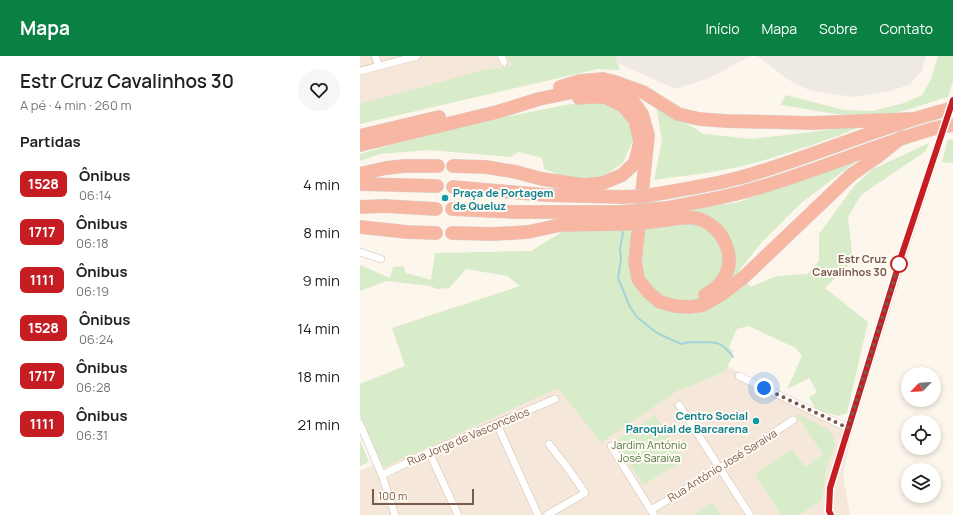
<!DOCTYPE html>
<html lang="pt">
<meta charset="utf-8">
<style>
body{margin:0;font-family:Manrope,sans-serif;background:#f6f6f6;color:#202124;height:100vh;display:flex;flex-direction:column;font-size:15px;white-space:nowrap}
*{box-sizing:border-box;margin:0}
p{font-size:13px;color:#757577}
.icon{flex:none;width:22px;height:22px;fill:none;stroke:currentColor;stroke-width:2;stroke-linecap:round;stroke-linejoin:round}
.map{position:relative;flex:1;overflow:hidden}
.drawer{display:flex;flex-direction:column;background:#fff;width:360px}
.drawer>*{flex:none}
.badge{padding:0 8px;border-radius:6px;font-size:14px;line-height:26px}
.needle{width:26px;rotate:245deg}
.controls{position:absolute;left:541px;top:311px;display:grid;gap:8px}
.controls a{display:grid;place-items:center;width:40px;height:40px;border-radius:50%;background:#fff;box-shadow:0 2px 6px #0003;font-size:20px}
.scale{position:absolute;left:12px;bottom:10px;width:102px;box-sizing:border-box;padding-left:4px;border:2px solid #7a5c4d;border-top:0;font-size:11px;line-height:14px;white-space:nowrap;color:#7a5c4d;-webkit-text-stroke:3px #fffaf3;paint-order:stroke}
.you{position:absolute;width:20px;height:20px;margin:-10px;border:3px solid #fff;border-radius:50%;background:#1a73e8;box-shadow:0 0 0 6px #1a73e833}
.map>.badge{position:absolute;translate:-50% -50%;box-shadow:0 0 0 2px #fff}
h2{padding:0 20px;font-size:15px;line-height:36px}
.round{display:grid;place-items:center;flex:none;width:42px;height:42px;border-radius:21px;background:#f6f6f6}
.head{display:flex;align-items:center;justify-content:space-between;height:68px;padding:0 20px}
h1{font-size:19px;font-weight:600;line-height:30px}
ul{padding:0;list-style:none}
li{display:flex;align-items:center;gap:12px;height:48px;padding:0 20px}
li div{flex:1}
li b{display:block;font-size:15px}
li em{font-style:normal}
li .badge{min-width:44px;font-weight:700;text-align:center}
header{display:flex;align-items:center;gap:24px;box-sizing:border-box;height:56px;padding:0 20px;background:#0b8043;color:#fff}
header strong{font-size:19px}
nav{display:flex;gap:22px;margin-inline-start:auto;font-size:14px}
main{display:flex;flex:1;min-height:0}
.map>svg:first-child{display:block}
.residential{fill:#f5e8da}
.industrial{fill:#efe9e4}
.green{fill:#d8ecc9}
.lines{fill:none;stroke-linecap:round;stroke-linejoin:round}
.stream{stroke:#a5d3da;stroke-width:2}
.street-casing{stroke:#d1beb0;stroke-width:8}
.highway-casing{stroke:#dad1cd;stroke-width:14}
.street{stroke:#fff;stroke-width:7}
.highway{stroke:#f7b7a3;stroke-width:13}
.highway-bridge-casing{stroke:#dad1cd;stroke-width:14;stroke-linecap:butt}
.highway-bridge{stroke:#f7b7a3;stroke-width:13}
.line-casing{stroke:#fff;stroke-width:9}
.line{stroke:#c61d23;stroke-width:6}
.walk{stroke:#7a5c4d;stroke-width:4;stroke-dasharray:0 7.2}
.culture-dot{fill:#0f9aa8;stroke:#fffaf3;stroke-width:1.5}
.stop-dot{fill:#fff;stroke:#c61d23;stroke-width:2}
.labels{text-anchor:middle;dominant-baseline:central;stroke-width:4;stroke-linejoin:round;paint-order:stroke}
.culture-label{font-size:11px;font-weight:bold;fill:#0d838f;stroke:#fffaf3;text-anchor:start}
.stop-label{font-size:11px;font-weight:bold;fill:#7a5c4d;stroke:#fffaf3;text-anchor:end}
.street-label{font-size:11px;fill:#7a5c4d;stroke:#fffaf3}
.park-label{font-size:11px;fill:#537a41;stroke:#fffaf3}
</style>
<header>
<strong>Mapa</strong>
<nav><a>Início</a><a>Mapa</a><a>Sobre</a><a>Contato</a></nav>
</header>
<main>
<section class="drawer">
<div class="head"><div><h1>Estr Cruz Cavalinhos 30</h1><p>A pé · 4 min · 260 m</p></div><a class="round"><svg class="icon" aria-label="heart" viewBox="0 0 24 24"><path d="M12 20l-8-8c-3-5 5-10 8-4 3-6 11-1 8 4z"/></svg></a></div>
<h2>Partidas</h2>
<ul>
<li><span class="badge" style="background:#c61d23;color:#fff">1528</span><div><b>Ônibus</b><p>06:14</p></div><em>4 min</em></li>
<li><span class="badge" style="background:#c61d23;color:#fff">1717</span><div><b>Ônibus</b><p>06:18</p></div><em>8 min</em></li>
<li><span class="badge" style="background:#c61d23;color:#fff">1111</span><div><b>Ônibus</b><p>06:19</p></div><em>9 min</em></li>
<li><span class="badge" style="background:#c61d23;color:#fff">1528</span><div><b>Ônibus</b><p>06:24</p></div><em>14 min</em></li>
<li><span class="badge" style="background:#c61d23;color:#fff">1717</span><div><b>Ônibus</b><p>06:28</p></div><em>18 min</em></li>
<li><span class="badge" style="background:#c61d23;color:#fff">1111</span><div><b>Ônibus</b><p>06:31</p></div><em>21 min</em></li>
</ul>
</section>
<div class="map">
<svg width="593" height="459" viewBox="0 0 593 459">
<rect width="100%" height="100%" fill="#fdf6ec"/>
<g class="residential">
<polygon points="0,0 190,0 0,67"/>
<polygon points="365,309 492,375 483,419 490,459 0,459 0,415 197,319"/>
</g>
<g class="industrial">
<polygon points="190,0 391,0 349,22 315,33 254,5"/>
<polygon points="397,0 566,0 562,15 549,29 526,36 494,41 451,35 429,24"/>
</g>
<g class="green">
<polygon points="147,0 255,0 260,14 238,13 0,68 0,48 124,14 152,10"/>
<path d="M578,0h15v25l-5,16c-18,5 -41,14 -59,17 -36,6 -73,-4 -109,-9l6,-10 58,15 28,1 32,-8 18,-8 10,-18z"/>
<polygon points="242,45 250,48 268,62 274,82 263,107 243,120 231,123 211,123 184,113 182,102 159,96 150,101 69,94 20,98 0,105 0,98 90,72 205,49"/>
<path d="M296,49l48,29 47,5 112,-13c-32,13 -65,24 -98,34 -36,11 -74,15 -111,20l8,-39z"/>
<polygon points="593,83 593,107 582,106 588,84"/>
<polygon points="569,87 566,95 501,139 488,161 493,205 465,232 508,266 487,357 479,360 456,354 449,341 457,336 449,322 427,333 442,300 436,292 388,270 377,273 369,291 373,295 371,304 364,316 317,335 241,387 198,332 23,412 0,360 0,328 45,310 32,272 160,230 147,220 106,213 89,232 77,233 70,230 27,225 0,235 0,209 30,222 33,211 43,210 46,217 71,224 75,197 171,195 205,174 379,146 501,102 441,147 402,186 379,215 390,231 417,220 447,218 459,205 459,178 494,130 513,113"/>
<polygon points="438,358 468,373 472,377 474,384 475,389 467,409 461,445 439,459 421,459 395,418 432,393 445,411 463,398 437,360"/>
<polygon points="295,359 324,404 283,429 255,385"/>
<polygon points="0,384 9,406 0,410"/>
<polygon points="352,447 360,459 333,459"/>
</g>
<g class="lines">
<path class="stream" d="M263,176l-3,17 1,10 -3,19 12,29 7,10 20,16 24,11c7,-3 12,-1 19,-2 18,0 22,0 33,15"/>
<g class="street-casing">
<g id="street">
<polyline points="15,0 19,10"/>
<polyline points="141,0 144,6"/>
<polyline points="0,15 57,0"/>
<polyline points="0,196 21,203"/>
<polyline points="379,320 488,372"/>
<polyline points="319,349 390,459"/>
<polyline points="0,368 22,419 35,459"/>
<polyline points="137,368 178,459"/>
<polyline points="251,390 294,459"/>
<polyline points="69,396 98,459"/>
<polyline points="22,419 69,396 195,343"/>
<polyline points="291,454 360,412 433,364"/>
<polyline points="187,459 225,437 210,415 189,388"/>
<polyline points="471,459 469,455 470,432 543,198 593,44"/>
</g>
</g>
<g class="highway-casing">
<g id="highway">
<polyline points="200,31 220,25 243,23 255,26 283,36 318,58 339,63 366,65 453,67 550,63"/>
<polyline points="0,80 79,61"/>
<polyline points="0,89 137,56 179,43 237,31 253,33 272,44 282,58 288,79 275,206 278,223 288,236 300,246 315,250 330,251 343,249 362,238 384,221 491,119 517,101 542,81"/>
<polyline points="93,110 126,111 156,116 182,123 224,129 243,127 262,119 275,107 280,86 275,64 263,50 245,41 225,41 219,42"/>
<polyline points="0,118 26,112 44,110 78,110"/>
<polyline points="0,128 77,130"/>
<polyline points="93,131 185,139 261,141"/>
<path d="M309,136c27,-5 54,-9 80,-17 65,-19 127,-47 193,-64"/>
<polyline points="0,151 24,150 76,153"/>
<path d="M307,152c29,-6 58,-10 87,-19 61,-17 120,-44 182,-61"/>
<polyline points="92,153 155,156 260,156"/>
<path d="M306,164c12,-1 25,-5 36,0 21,9 34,35 23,56 -4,9 -12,14 -20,19"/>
<polyline points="0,171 47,176 76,177"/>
<polyline points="92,177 134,178 168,176 200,169 259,168"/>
</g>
</g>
<use href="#street" class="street"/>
<use href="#highway" class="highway"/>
<g class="highway-bridge-casing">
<g id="highway-bridge">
<polyline points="582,55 593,52"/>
<polyline points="576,72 592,69"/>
<polyline points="261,141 285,140 309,136"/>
<polyline points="260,156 307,152"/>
<polyline points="259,168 282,167 306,164"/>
</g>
</g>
<use href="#highway-bridge" class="highway-bridge"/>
</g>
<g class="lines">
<g class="line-casing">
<polyline id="line" points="471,459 469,455 470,432 542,198 593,44"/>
</g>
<use href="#line" class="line"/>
<polyline class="walk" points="404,332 488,372 539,208"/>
</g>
<g class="culture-dot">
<circle cx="85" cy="142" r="4"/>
<circle cx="396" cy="365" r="4"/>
</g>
<circle class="stop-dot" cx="539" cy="208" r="8"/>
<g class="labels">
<g class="culture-label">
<text x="93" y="136">Praça de Portagem<tspan x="93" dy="13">de Queluz</tspan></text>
<text x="388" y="359" text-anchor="end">Centro Social<tspan x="388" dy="13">Paroquial de Barcarena</tspan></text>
</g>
<g class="stop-label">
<text x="527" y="202">Estr Cruz<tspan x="527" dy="13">Cavalinhos 30</tspan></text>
</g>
<g class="street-label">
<text transform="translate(108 380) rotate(-23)">Rua Jorge de Vasconcelos</text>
<text transform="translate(362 409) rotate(-32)">Rua António José Saraiva</text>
</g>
<g class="park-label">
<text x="289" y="388">Jardim António<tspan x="289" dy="13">José Saraiva</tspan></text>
</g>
</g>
</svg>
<div class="controls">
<a><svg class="needle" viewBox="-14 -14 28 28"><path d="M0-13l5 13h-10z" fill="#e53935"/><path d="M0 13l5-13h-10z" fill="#757577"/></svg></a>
<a><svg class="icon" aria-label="locate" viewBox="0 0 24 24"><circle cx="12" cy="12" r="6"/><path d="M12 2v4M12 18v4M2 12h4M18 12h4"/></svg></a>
<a><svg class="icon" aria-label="layers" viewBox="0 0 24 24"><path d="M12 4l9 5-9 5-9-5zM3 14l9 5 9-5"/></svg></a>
</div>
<div class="scale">100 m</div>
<div class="you" style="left:404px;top:332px"></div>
</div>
</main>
